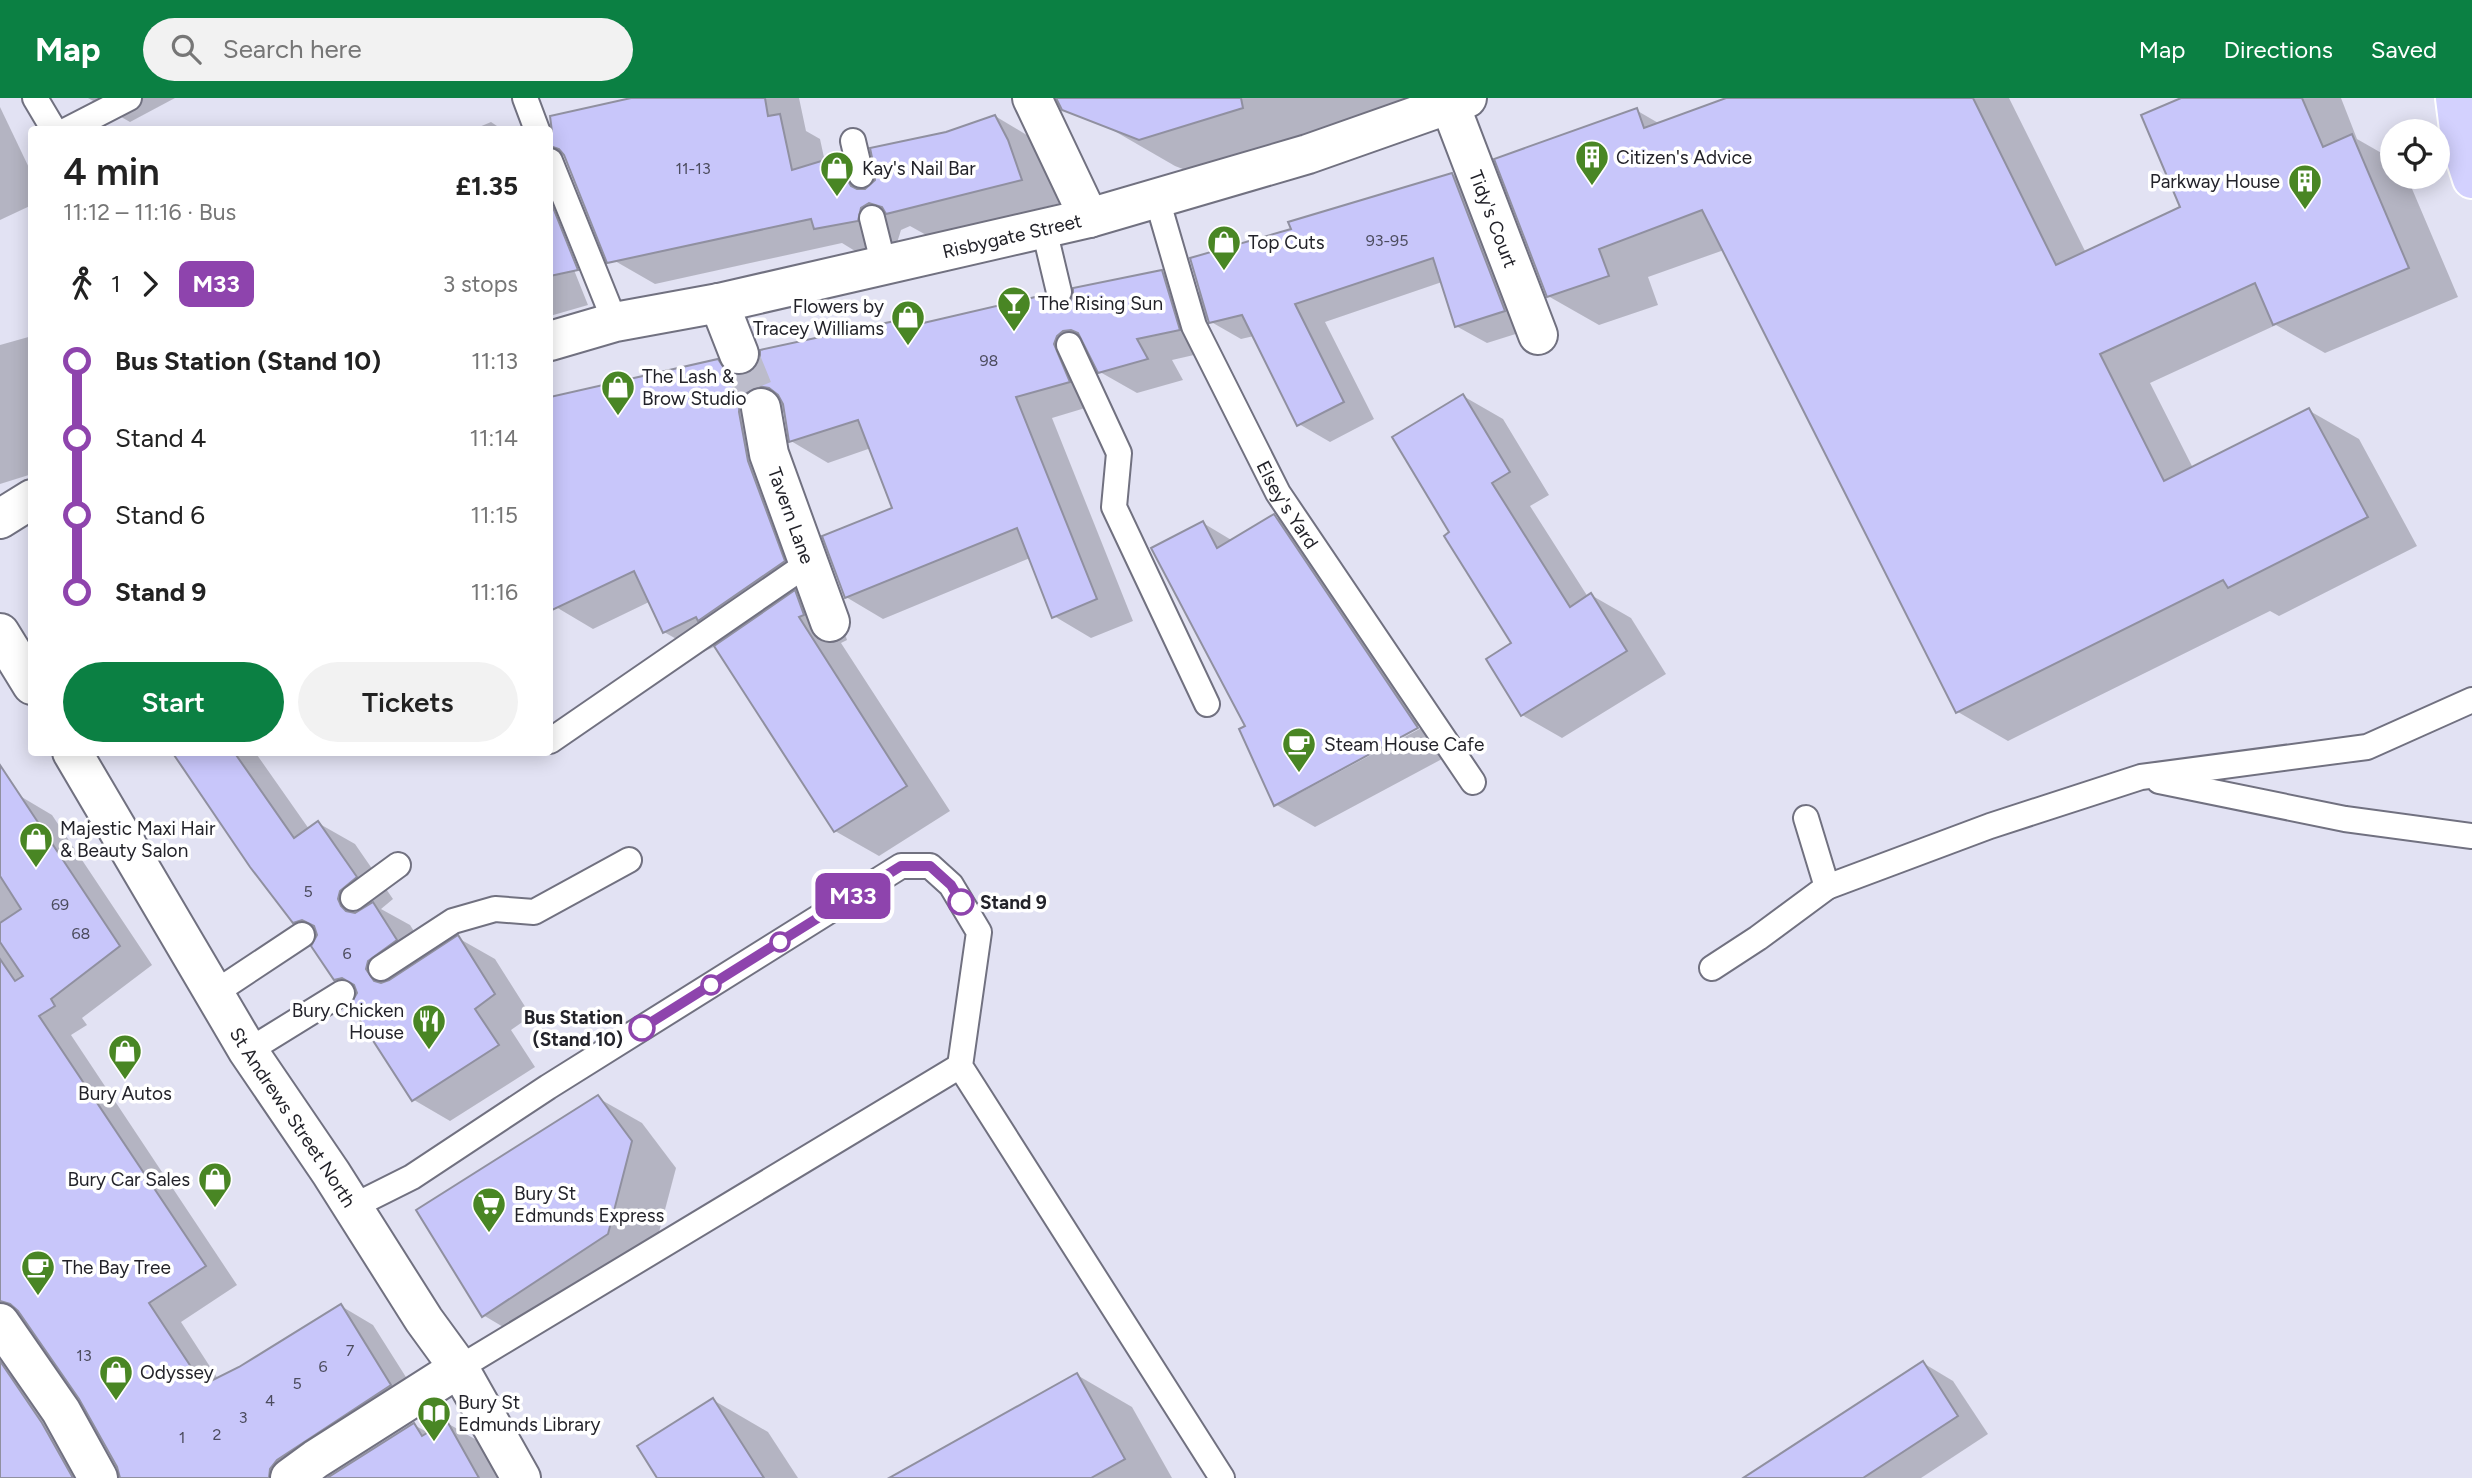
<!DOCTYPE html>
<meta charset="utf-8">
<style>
body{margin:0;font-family:Figtree,sans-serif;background:#f2f2f2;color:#222;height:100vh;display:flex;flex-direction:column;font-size:26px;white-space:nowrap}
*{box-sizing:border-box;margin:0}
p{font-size:23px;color:#767676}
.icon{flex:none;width:38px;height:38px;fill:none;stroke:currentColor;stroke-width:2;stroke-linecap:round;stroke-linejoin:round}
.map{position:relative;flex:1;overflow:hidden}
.details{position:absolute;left:28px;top:28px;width:525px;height:630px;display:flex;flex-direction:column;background:#fff;border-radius:7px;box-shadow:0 4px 18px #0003}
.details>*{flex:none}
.badge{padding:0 14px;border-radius:10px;font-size:24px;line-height:46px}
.buttons{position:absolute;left:2380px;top:21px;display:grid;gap:14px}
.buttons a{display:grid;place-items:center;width:70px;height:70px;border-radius:50%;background:#fff;box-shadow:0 4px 18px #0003;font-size:35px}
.map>.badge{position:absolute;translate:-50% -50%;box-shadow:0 0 0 4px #fff}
.legs{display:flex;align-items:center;gap:10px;height:77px;padding:0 35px;font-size:23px}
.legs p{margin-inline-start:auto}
.overview{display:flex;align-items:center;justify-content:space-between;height:119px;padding:0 35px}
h1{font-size:38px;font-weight:600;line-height:52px}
.button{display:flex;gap:14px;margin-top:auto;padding:14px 35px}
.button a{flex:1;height:80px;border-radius:42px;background:#0b8043;color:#fff;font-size:28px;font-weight:600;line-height:80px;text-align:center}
.button a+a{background:#f2f2f2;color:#222}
ul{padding:0 35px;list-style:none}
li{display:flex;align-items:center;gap:24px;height:77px;font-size:26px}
li i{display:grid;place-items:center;width:10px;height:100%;margin:0 9px;background:currentColor}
li i::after{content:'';width:18px;height:18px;margin:-9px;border:5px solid;border-radius:50%;background:#fff}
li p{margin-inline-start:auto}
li:first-child i{background:linear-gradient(#0000 50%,currentColor 0)}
li:last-child i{background:linear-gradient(currentColor 50%,#0000 0)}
header{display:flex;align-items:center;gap:42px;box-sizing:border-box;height:98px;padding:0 35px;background:#0b8043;color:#fff}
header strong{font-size:33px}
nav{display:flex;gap:38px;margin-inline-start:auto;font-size:24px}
.search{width:490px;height:63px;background:#f2f2f2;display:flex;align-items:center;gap:18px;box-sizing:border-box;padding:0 24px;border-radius:38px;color:#767676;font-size:26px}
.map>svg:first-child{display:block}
.shadow{fill:#0003;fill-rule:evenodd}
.building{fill:#c8c6fa;stroke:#9090a0;stroke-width:2}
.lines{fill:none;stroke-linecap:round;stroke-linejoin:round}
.street-tunnel{stroke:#bcbccb;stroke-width:38;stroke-dasharray:38 19;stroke-linecap:butt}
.lane-casing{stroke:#717180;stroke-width:28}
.street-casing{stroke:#717180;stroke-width:42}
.secondary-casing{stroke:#717180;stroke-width:42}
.primary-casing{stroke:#fff;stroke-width:42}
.lane{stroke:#fff;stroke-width:24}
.street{stroke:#fff;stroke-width:38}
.secondary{stroke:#fff;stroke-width:38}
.primary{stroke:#d3d1fe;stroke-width:38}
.line-1-casing{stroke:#fff;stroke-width:16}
.line-1{stroke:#8e44ad;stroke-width:10}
.stop-1-dot{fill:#fff;stroke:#8e44ad;stroke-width:3.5}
.labels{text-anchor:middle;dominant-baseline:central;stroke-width:7;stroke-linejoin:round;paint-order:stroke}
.number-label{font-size:16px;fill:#4c4c5e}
.poi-label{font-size:19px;fill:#23232a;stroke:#fff;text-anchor:start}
.street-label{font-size:19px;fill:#23232a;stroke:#fff}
.stop-label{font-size:19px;font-weight:bold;fill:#23232a;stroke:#fff;text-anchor:start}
</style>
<header>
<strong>Map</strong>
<div class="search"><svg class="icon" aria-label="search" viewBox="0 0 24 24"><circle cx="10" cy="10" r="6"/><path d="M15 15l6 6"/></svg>Search here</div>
<nav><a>Map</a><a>Directions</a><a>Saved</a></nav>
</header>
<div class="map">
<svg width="2472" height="1380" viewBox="0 0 2472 1380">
<rect width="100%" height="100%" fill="#e2e2f3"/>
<g class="shadow">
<polygon points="88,0 175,0 130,24"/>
<polygon points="639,0 799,0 806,33 820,41 825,64 841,59 877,80 946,35 995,18 1035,42 1061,105 928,138 910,128 901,132 897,145 855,153 842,145 655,186 615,163"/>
<polygon points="1091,0 1476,0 1211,82 1175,68 1104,27"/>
<polygon points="1731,0 2009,0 2086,155 2182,109 2185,0 2341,0 2357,41 2392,61 2392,79 2407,79 2458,199 2325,255 2276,227 2150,285 2193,370 2308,312 2359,341 2417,448 2279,518 2270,513 2008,643 1958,614 1724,152 1648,179 1658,207 1599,227 1548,198 1636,12 1660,26"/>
<polygon points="0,9 32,76 32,107 0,122"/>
<polygon points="491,24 503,32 472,32"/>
<polygon points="1452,76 1483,94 1535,230 1487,245 1456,228 1442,184 1325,224 1374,321 1330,344 1299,326 1254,238 1241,241 1206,221 1216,252 1172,262 1183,282 1137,295 1100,274 1093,261 1091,268 1105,304 1052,320 1133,523 1091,540 1054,518 1030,460 883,521 846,499 894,411 871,350 828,365 791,343 785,312 777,325 847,542 841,545 950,713 879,758 835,733 716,548 701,555 664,534 649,504 593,531 556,509 550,490 550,301 717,263 744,278 917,220 928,226 1044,199 1063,210 1162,174 1203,197 1293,133"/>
<polygon points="550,112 588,207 550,218"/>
<polygon points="32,238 32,376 0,386 0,247"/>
<polygon points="1463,298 1503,321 1549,397 1530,408 1588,499 1591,497 1631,520 1666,576 1562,640 1522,617 1514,545 1451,435"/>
<path d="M1274,418l40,23 143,212 -142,76 -40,-23 -28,-77 -44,-204 30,18zM1425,624l2,3 -131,70v-4z"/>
<polygon points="174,654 255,654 309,731 318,725 355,746 393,801 381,811 410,827 430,858 458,840 495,861 531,918 511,932 535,969 450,1023 414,1002 359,895 335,881 318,838 294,824"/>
<polygon points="0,696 20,698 52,717 152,867 82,920 87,927 71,937 237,1187 181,1224 218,1281 240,1271 341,1208 373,1227 423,1306 311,1380 121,1380 119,1369 61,1261 0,1178"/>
<polygon points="598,1000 642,1025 676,1070 652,1161 527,1243 483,1217"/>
<polygon points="0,1265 31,1300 94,1380 0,1380"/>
<polygon points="1923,1265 1953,1283 1988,1336 1921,1380 1746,1380"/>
<polygon points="1077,1277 1132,1309 1172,1380 893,1380"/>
<polygon points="713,1302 768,1334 798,1380 659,1380"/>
<polygon points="447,1325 480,1344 500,1380 333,1380 414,1327 429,1335"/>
</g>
<g class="building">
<polygon points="631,0 765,0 768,18 780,16 792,72 841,57 847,81 851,88 857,91 865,91 875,82 875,74 870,50 946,34 995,17 1008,42 1022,82 886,116 882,109 869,105 861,110 858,123 814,131 811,121 607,165 564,57 559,51 550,48 552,34 550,18"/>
<polygon points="1056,0 1241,0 1243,10 1139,42 1062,12"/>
<polygon points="1726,0 1973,0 2056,167 2180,109 2141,17 2181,0 2302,0 2323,49 2352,36 2409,170 2273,227 2255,185 2100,256 2164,383 2309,310 2368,419 2228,490 2223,482 1956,615 1702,112 1599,151 1609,178 1547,199 1494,61 1637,10 1644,30"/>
<polygon points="1452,75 1505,213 1455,229 1433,160 1295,206 1344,304 1297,328 1242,217 1209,225 1190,160 1291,131 1288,124"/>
<polygon points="550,102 578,172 550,178"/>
<polygon points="1162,172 1180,232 1137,241 1148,261 1098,275 1078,235 1071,232 1063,233 1057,238 1054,246 1070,284 1016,299 1097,501 1052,520 1017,430 845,500 822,438 892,410 858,322 789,344 783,306 778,297 769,290 758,288 747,294 740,303 739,314 748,363 785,463 698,523 696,519 663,535 634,473 550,513 550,299 718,261 726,273 735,277 746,277 756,269 760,260 760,252 918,218 919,226 1044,197 1049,205 1062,209 1070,204 1073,198 1073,190"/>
<polygon points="1463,296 1510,374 1492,385 1570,509 1591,495 1627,553 1521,618 1486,561 1511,545 1444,438 1449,434 1392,339"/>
<polygon points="1274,416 1418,630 1274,708 1239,631 1245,628 1151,450 1203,423 1217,450"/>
<polygon points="795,492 804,517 799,519 907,688 834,734 714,548"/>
<polygon points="172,654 234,654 294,740 318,723 357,779 340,793 338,801 341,808 346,813 355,815 373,804 397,842 368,863 366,871 374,883 381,885 389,882 458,837 495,896 475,911 499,947 412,1003 350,907 357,895 354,887 342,880 334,882 311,848 317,837 314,828 302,822 293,825 250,769"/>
<polygon points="0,667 120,848 51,901 55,908 39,918 206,1168 149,1205 203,1287 239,1269 341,1206 391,1287 277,1362 270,1371 269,1380 120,1380 117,1369 79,1301 18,1213 10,1206 0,1203 0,861 15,883 23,878 0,844 0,825 21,811 0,778"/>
<polygon points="598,997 632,1043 608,1136 482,1219 416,1112"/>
<polygon points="0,1263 42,1325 73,1380 0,1380"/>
<polygon points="1923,1263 1958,1318 1863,1380 1743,1380"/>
<polygon points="1077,1275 1125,1361 1091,1380 889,1380"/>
<polygon points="713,1300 764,1380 657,1380 637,1348"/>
<polygon points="447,1323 479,1380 327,1380 414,1325 422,1338"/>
</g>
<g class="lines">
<polyline class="street-tunnel" points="739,256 761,310"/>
<g class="lane-casing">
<g id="lane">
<polyline points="35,0 54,32"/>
<polyline points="525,0 537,32"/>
<polyline points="67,32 129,0"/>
<polyline points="853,43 861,77"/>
<polyline points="550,63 615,224"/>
<path id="s1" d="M1157,101l37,127 84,167 195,289"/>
<polyline points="872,120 884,168"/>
<polyline points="1044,131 1059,194"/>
<polyline points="1069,247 1119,355 1114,409 1207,606"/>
<polyline points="550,643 810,464"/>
<polyline points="2159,683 2345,721 2472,738"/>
<polyline points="1806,720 1827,789"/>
<polyline points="353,800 398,767"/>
<polyline points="381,870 453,823 495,811 534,814 629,762"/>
<polyline points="1712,870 1758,840 1827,789 1990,728 2141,679 2367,649 2472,602"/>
<polyline points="213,896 302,837"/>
<polyline points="248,953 342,895"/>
<polyline points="352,1109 412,1079 548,989 901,768 930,768 951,787 979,834 960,968 1222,1380"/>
<polyline points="459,1270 960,968"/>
</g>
</g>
<g class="street-casing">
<g id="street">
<polyline points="1032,0 1089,120"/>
<path id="s2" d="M1450,7l88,230"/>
<polyline points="719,205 739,256"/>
<path id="s3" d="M761,310l8,46 61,168"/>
<polyline points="0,1225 61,1313 98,1380"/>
<polyline points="290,1380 316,1361 459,1270"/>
</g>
</g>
<g class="secondary-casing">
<g id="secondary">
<path id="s4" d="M550,243l65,-19 104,-19 370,-85 219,-64 159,-56"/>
<polyline points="0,421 32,401"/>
<polyline points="0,535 32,587"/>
<path id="s5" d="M72,654l176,299 83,122 93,147 35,48 62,110"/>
</g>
</g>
<g class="primary-casing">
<polyline id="primary" points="2455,0 2461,47 2472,81"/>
</g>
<use href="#lane" class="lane"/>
<use href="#street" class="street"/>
<use href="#secondary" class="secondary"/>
<use href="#primary" class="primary"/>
</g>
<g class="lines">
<g class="line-1-casing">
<polyline id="line-1" points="642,930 901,768 930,768 951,787 961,804"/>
</g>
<use href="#line-1" class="line-1"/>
</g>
<defs>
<g id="building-pin" transform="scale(1.75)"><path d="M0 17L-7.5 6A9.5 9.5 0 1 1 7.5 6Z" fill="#498624" stroke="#fff"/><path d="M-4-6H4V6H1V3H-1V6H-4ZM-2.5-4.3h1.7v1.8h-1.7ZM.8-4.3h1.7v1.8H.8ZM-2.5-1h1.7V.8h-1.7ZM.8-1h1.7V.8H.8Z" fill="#fff"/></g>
<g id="shop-pin" transform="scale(1.75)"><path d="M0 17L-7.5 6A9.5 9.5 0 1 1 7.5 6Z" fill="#498624" stroke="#fff"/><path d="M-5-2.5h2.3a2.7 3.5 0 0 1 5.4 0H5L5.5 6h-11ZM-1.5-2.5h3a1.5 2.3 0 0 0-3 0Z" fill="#fff"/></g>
<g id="bar-pin" transform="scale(1.75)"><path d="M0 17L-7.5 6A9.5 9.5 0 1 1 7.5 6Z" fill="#498624" stroke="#fff"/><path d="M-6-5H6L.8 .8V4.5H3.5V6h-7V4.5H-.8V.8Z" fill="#fff"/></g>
<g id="cafe-pin" transform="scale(1.75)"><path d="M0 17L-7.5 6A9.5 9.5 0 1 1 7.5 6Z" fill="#498624" stroke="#fff"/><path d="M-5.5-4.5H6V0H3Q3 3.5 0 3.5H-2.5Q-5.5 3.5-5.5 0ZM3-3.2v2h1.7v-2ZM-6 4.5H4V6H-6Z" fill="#fff"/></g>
<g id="restaurant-pin" transform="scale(1.75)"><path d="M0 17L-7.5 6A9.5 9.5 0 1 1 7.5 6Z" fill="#498624" stroke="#fff"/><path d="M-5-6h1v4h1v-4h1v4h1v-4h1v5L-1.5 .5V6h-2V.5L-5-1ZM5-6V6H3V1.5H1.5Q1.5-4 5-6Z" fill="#fff"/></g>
<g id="supermarket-pin" transform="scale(1.75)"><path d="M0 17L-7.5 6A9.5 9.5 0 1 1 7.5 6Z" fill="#498624" stroke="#fff"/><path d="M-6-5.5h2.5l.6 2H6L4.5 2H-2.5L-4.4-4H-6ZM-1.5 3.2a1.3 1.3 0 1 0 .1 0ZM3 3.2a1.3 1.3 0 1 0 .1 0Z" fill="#fff"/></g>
<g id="library-pin" transform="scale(1.75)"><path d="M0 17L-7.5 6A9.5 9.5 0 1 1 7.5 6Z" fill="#498624" stroke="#fff"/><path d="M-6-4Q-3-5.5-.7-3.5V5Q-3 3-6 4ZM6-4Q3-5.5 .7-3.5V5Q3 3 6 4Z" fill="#fff"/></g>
</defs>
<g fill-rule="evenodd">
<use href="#building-pin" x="1592" y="59"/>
<use href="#shop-pin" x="837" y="70"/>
<use href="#building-pin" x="2305" y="83"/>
<use href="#shop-pin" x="1224" y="144"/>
<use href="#bar-pin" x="1014" y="205"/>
<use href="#shop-pin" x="908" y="219"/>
<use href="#shop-pin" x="618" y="289"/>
<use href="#cafe-pin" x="1299" y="646"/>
<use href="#shop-pin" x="36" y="741"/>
<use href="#restaurant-pin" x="429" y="923"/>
<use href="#shop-pin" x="125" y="953"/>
<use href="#shop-pin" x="215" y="1081"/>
<use href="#supermarket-pin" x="489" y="1106"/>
<use href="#cafe-pin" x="38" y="1169"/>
<use href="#shop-pin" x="116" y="1274"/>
<use href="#library-pin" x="434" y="1315"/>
</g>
<g class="stop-1-dot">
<circle cx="961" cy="804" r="12"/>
<circle cx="780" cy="844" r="9"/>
<circle cx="711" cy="887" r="9"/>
<circle cx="642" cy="930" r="12"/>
</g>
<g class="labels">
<g class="number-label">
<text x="693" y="70">11-13</text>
<text x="1387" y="142">93-95</text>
<text x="989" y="262">98</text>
<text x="308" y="793">5</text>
<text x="60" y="806">69</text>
<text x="81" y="835">68</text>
<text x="347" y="855">6</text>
<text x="350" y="1252">7</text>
<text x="84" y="1257">13</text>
<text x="323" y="1268">6</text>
<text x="297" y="1285">5</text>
<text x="270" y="1302">4</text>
<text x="243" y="1319">3</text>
<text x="217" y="1336">2</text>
<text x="182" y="1339">1</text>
</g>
<g class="poi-label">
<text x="1616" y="59">Citizen's Advice</text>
<text x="862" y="70">Kay's Nail Bar</text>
<text x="2280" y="83" text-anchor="end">Parkway House</text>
<text x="1248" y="144">Top Cuts</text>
<text x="1038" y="205">The Rising Sun</text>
<text x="884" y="208" text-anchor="end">Flowers by<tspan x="884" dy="22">Tracey Williams</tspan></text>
<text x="642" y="278">The Lash &amp;<tspan x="642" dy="22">Brow Studio</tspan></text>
<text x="1324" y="646">Steam House Cafe</text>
<text x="60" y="730">Majestic Maxi Hair<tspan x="60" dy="22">&amp; Beauty Salon</tspan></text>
<text x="404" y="912" text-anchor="end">Bury Chicken<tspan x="404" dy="22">House</tspan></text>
<text x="125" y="995" text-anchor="middle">Bury Autos</text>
<text x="190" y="1081" text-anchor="end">Bury Car Sales</text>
<text x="514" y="1095">Bury St<tspan x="514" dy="22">Edmunds Express</tspan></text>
<text x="62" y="1169">The Bay Tree</text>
<text x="140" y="1274">Odyssey</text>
<text x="458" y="1304">Bury St<tspan x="458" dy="22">Edmunds Library</tspan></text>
</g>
<g class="street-label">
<text stroke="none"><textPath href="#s2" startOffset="122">Tidy's Court</textPath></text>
<text stroke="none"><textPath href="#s4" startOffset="474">Risbygate Street</textPath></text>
<text stroke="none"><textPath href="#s1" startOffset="334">Elsey's Yard</textPath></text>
<text stroke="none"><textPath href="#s3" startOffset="112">Tavern Lane</textPath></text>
<text stroke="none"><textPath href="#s5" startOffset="427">St Andrews Street North</textPath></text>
</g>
<g class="stop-label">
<text x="980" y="804">Stand 9</text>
<text x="623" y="919" text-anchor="end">Bus Station<tspan x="623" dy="22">(Stand 10)</tspan></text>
</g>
</g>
</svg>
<div class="buttons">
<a><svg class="icon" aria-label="locate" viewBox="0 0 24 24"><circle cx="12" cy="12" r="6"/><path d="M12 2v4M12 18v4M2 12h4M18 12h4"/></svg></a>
</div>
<b class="badge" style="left:853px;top:798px;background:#8e44ad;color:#fff">M33</b>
<section class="details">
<div class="overview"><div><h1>4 min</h1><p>11:12 – 11:16 · Bus</p></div><b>£1.35</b></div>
<div class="legs"><svg class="icon" aria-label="walk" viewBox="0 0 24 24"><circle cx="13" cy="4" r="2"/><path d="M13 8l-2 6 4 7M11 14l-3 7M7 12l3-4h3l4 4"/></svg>1<svg class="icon" aria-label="forward" viewBox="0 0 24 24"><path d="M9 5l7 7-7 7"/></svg><b class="badge" style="background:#8e44ad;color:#fff">M33</b><p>3 stops</p></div>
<ul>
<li><i style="color:#8e44ad"></i><b>Bus Station (Stand 10)</b><p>11:13</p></li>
<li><i style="color:#8e44ad"></i><span>Stand 4</span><p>11:14</p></li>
<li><i style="color:#8e44ad"></i><span>Stand 6</span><p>11:15</p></li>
<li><i style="color:#8e44ad"></i><b>Stand 9</b><p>11:16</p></li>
</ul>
<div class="button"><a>Start</a><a>Tickets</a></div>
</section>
</div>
